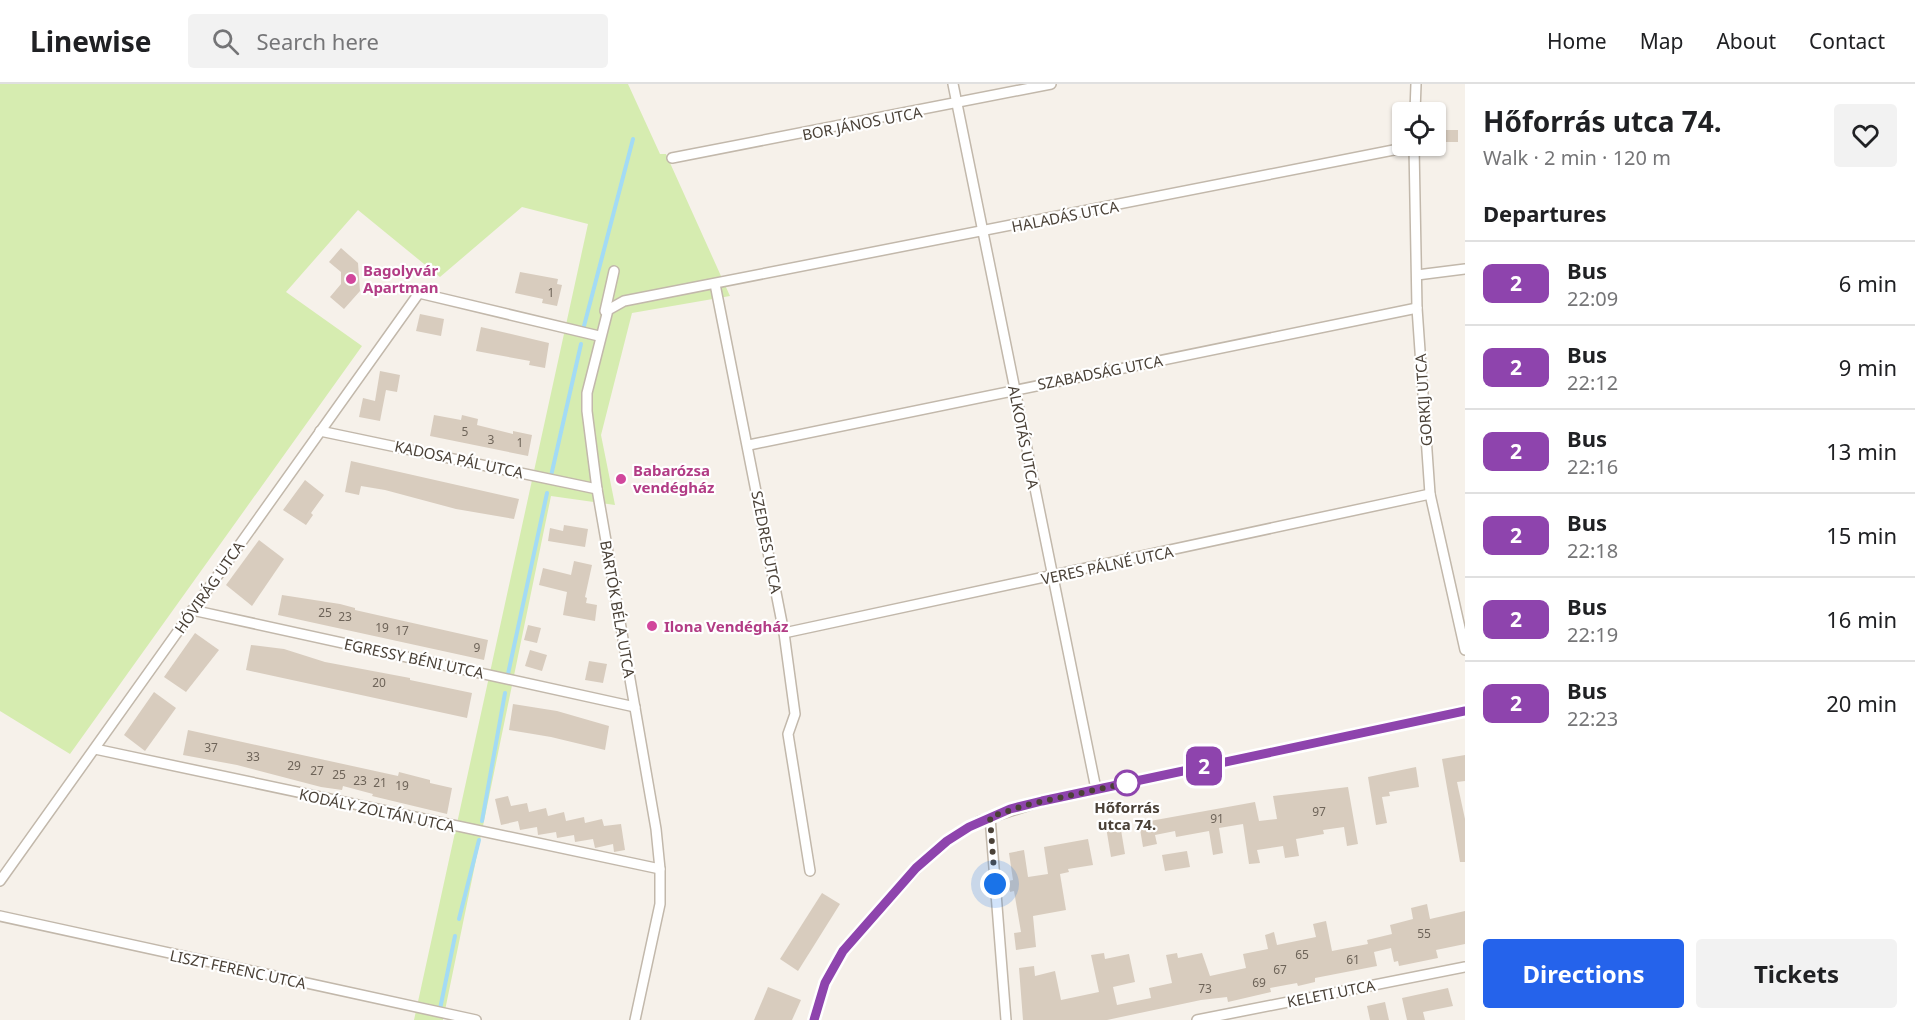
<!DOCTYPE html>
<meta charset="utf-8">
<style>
body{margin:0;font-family:"Noto Sans",sans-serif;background:#f2f2f2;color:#202124;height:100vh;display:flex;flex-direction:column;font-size:22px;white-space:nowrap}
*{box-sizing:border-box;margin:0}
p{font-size:20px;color:#757577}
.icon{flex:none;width:33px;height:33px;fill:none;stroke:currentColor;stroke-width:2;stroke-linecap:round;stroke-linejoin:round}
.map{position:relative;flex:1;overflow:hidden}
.details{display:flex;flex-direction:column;background:#fff;width:450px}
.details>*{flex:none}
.badge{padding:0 12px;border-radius:9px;font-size:21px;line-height:39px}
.tools{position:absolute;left:1392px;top:18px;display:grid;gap:12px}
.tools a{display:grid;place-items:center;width:54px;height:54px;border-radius:6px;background:#fff;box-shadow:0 2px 4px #0004;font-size:30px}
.you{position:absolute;width:30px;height:30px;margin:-15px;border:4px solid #fff;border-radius:50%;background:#1a73e8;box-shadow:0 0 0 9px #1a73e833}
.map>.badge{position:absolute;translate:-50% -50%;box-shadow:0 0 0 3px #fff}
h2{padding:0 18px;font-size:22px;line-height:54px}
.round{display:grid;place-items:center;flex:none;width:63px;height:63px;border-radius:6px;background:#f2f2f2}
.summary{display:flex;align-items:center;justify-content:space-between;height:102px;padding:0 18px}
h1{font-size:28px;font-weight:700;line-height:45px}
.button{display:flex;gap:12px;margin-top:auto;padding:12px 18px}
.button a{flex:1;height:69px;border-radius:6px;background:#2563eb;color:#fff;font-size:24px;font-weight:700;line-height:69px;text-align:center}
.button a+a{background:#f2f2f2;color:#202124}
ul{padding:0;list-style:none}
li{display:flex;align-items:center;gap:18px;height:84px;padding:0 18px;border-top:2px solid #e0e0e0}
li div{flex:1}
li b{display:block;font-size:22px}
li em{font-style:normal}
li .badge{min-width:66px;font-weight:700;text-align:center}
header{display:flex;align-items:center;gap:36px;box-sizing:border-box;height:84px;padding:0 30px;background:#fff;border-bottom:2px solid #e0e0e0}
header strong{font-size:28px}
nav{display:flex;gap:33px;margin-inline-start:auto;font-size:21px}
.search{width:420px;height:54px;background:#f2f2f2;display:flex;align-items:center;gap:15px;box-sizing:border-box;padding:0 21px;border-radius:6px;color:#757577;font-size:22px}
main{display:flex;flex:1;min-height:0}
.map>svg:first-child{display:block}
.green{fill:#d6ecb0}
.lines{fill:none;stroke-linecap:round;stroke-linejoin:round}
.stream{stroke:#a3dbf5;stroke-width:4}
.building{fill:#d8ccbe}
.minor-casing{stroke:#c2b8ab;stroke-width:12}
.minor{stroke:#fff;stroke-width:9}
.line-casing{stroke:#fff;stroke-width:14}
.line{stroke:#8e44ad;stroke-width:9}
.walk{stroke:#4a4137;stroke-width:6;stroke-dasharray:0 10.8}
.hotel-dot{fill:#d1479c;stroke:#fff;stroke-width:2}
.stop-dot{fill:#fff;stroke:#8e44ad;stroke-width:3}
.labels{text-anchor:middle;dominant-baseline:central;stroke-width:4.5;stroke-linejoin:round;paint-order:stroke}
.number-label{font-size:12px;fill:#6e6459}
.street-label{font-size:15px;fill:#4a4137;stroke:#fff}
.hotel-label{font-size:15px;font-weight:bold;fill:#b23c85;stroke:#fff;text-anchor:start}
.stop-label{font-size:15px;font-weight:bold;fill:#4a4137;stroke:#fff}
</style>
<header>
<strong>Linewise</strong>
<div class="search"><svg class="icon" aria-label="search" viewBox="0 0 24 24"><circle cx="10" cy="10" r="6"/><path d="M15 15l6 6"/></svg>Search here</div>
<nav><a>Home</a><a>Map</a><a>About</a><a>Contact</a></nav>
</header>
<main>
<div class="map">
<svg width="1465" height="936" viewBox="0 0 1465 936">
<rect width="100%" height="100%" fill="#f6f1ea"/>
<polygon class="green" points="0,0 628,0 660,70 666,70 730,212 632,229 601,351 615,421 551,412 443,936 414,936 588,140 522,123 440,193 358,126 286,208 362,262 70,670 0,627"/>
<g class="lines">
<g class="stream">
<polyline points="584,242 633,55"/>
<polyline points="551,392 581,260"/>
<polyline points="508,590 547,409"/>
<polyline points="482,737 505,609"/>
<polyline points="459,835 479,756"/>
<polyline points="440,925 455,852"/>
</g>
</g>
<g class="building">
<rect x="1436" y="46" width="22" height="12"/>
<polygon points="341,164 358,179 360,207 344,225 330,213 341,200 341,188 329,178"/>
<polygon points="520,188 558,195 557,200 562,201 557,222 542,219 543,215 515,209"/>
<polygon points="420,230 444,235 441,252 416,247"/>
<polygon points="481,243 549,259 545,284 529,281 530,277 476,267"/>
<polygon points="380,287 400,291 397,308 386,306 380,337 359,333 363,314 375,317"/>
<polygon points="434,331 461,336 462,331 478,335 477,341 513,350 513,347 532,351 528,372 430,352"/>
<polygon points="351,377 519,415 514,435 456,425 385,406 361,402 359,411 345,408"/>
<polygon points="305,396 324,411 311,429 313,431 306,441 283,426"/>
<polygon points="564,441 588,445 585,463 548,457 550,444 563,447"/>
<polygon points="259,456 284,475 252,522 226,501"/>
<polygon points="574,477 592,481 585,513 587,514 586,519 597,521 595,537 563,531 567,508 539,501 543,484 571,491"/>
<polygon points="282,511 340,520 355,524 355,526 488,556 484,576 278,531"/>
<polygon points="528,541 541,544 537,559 524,556"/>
<polygon points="195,549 219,566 186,608 164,593"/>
<polygon points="251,561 284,565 325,578 410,594 410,596 472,609 467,634 246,586"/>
<polygon points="530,566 547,571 542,587 525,582"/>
<polygon points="589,577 607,580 603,599 585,596"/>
<polygon points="154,608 176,624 145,667 124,651"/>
<polygon points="513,620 557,627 609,642 605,666 551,653 509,646"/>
<polygon points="188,646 398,692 399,688 430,696 430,699 452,704 447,730 372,712 373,710 343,702 342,706 321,703 237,681 183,671"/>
<polygon points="1465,671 1465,697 1457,698 1465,735 1465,778 1460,778 1442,675"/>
<polygon points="1416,683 1419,703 1389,708 1390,712 1382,713 1387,739 1376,741 1368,693"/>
<polygon points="1348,703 1358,760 1347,762 1344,743 1323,746 1324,750 1296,755 1299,772 1285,774 1283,762 1257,766 1260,779 1249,780 1243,740 1219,744 1223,769 1213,771 1209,747 1176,753 1175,747 1155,751 1157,760 1143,763 1139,739 1255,718 1259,737 1277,735 1273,712"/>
<polygon points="508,712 511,722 527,719 529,728 546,724 548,732 564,728 566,737 584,733 585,739 602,735 604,742 621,740 625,766 614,768 613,760 595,764 593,755 575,758 574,751 557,754 556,748 538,751 537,743 520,746 518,737 501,741 495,715"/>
<polygon points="1120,740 1125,770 1111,773 1106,743"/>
<polygon points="1088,755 1093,781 1068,785 1069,788 1060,790 1066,826 1033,832 1036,863 1016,866 1014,849 1021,848 1014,807 1010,808 1008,797 1013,796 1009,769 1024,766 1028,793 1048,790 1044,763"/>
<polygon points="1187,767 1190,783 1165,787 1162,771"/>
<polygon points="822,809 840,820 798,887 780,875"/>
<polygon points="1427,820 1430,835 1465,827 1465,860 1436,866 1438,874 1399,882 1398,877 1394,878 1391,864 1374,868 1377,882 1315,894 1315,898 1298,902 1297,899 1270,904 1271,908 1228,918 1227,913 1201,916 1107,936 1023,936 1019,884 1034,882 1035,892 1055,887 1061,916 1099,908 1091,871 1104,869 1105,875 1129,870 1135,898 1113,903 1117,921 1151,914 1149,904 1172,899 1166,871 1177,869 1178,874 1202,869 1210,892 1246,884 1243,870 1268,865 1265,851 1274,848 1277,861 1316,853 1313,840 1326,837 1332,867 1368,860 1367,856 1392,850 1390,841 1413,835 1411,824"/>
<polygon points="768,903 801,916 792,936 754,936"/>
<polygon points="1448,904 1453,922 1423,928 1425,936 1407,936 1402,914"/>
<polygon points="1385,918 1389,936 1370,936 1367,922"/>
</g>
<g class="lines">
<g class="minor-casing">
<g id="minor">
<polyline points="953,0 1096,705"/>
<polyline points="1415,28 1416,0"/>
<polyline points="1414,62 1417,224 1430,410 1465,566"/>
<polyline points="672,74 1051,0"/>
<polyline points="1417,191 1465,185"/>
<polyline points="715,200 784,549 795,630 788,650 810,787"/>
<polyline points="605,227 614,187"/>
<polyline points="320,347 597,405"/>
<polyline points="749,361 1417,224"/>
<polyline points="192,526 635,623"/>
<polyline points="784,549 1430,410"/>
<polyline points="95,665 660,785"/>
<polyline points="990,733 1006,936"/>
<polyline points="0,797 419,209 599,252"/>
<polyline points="0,832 476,936"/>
<polyline points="635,936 660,820 660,785 656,745 597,405 587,327 587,309 608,226 624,217 1414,62"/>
<polyline points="814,936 825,899 843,867 917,784 947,757 980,737 1042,717 1465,627"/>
<polyline points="1197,936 1465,883"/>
</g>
</g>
<use href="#minor" class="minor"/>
</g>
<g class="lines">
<g class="line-casing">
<polyline id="line" points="814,936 825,899 843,867 916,784 947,757 969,743 1010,725 1042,717 1465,627"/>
</g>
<use href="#line" class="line"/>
<polyline class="walk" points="995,800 990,733 1026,721 1127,699"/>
</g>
<g class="hotel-dot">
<circle cx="351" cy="195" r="6"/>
<circle cx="621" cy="395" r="6"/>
<circle cx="652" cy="542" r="6"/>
</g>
<circle class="stop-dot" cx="1127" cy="699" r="12"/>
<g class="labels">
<g class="number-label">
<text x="551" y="208">1</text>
<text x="465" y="347">5</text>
<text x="491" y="355">3</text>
<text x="520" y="358">1</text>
<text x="325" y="528">25</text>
<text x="345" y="532">23</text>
<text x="382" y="543">19</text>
<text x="402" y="546">17</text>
<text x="477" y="563">9</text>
<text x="379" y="598">20</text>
<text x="211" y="663">37</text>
<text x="253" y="672">33</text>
<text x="294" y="681">29</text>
<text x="317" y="686">27</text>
<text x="339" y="690">25</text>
<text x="360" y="696">23</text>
<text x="380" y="698">21</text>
<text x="402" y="701">19</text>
<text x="1319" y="727">97</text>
<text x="1217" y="734">91</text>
<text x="1424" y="849">55</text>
<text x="1302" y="870">65</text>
<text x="1353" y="875">61</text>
<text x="1280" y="885">67</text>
<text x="1259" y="898">69</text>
<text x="1205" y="904">73</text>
</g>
<g class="street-label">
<text transform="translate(862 39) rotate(-11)">BOR JÁNOS UTCA</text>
<text transform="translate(1065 132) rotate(-11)">HALADÁS UTCA</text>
<text transform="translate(1100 288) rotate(-11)">SZABADSÁG UTCA</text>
<text transform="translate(1423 316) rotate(-94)">GORKIJ UTCA</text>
<text transform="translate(1024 353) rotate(79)">ALKOTÁS UTCA</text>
<text transform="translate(459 375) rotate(12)">KADOSA PÁL UTCA</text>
<text transform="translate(767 458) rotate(79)">SZEDRES UTCA</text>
<text transform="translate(1107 481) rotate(-12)">VERES PÁLNÉ UTCA</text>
<text transform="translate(209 503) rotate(-55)">HÓVIRÁG UTCA</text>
<text transform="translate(618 525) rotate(80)">BARTÓK BÉLA UTCA</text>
<text transform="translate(414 574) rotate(12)">EGRESSY BÉNI UTCA</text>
<text transform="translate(377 726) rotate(12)">KODÁLY ZOLTÁN UTCA</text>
<text transform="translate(238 885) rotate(12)">LISZT FERENC UTCA</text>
<text transform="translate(1331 909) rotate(-11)">KELETI UTCA</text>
</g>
<g class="hotel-label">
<text x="363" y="186">Bagolyvár<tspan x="363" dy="17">Apartman</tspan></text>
<text x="633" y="386">Babarózsa<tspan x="633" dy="17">vendégház</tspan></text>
<text x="664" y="542">Ilona Vendégház</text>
</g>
<g class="stop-label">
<text x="1127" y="723">Hőforrás<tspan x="1127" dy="17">utca 74.</tspan></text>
</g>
</g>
</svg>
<div class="tools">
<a><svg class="icon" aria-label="locate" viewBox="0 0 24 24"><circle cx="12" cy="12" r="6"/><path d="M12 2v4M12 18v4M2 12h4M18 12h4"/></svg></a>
</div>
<div class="you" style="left:995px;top:800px"></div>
<b class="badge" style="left:1204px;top:682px;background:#8e44ad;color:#fff">2</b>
</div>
<section class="details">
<div class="summary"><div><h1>Hőforrás utca 74.</h1><p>Walk · 2 min · 120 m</p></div><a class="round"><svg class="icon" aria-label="heart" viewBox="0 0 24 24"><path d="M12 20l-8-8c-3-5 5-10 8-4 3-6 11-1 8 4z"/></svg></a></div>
<h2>Departures</h2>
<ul>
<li><span class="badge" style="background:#8e44ad;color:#fff">2</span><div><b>Bus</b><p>22:09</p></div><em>6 min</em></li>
<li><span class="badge" style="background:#8e44ad;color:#fff">2</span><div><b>Bus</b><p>22:12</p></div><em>9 min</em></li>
<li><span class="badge" style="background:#8e44ad;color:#fff">2</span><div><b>Bus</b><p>22:16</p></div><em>13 min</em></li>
<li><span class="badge" style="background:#8e44ad;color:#fff">2</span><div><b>Bus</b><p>22:18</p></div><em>15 min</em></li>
<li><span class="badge" style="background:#8e44ad;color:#fff">2</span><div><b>Bus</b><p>22:19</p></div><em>16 min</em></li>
<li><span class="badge" style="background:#8e44ad;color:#fff">2</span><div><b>Bus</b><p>22:23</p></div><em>20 min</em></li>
</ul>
<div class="button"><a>Directions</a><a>Tickets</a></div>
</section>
</main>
